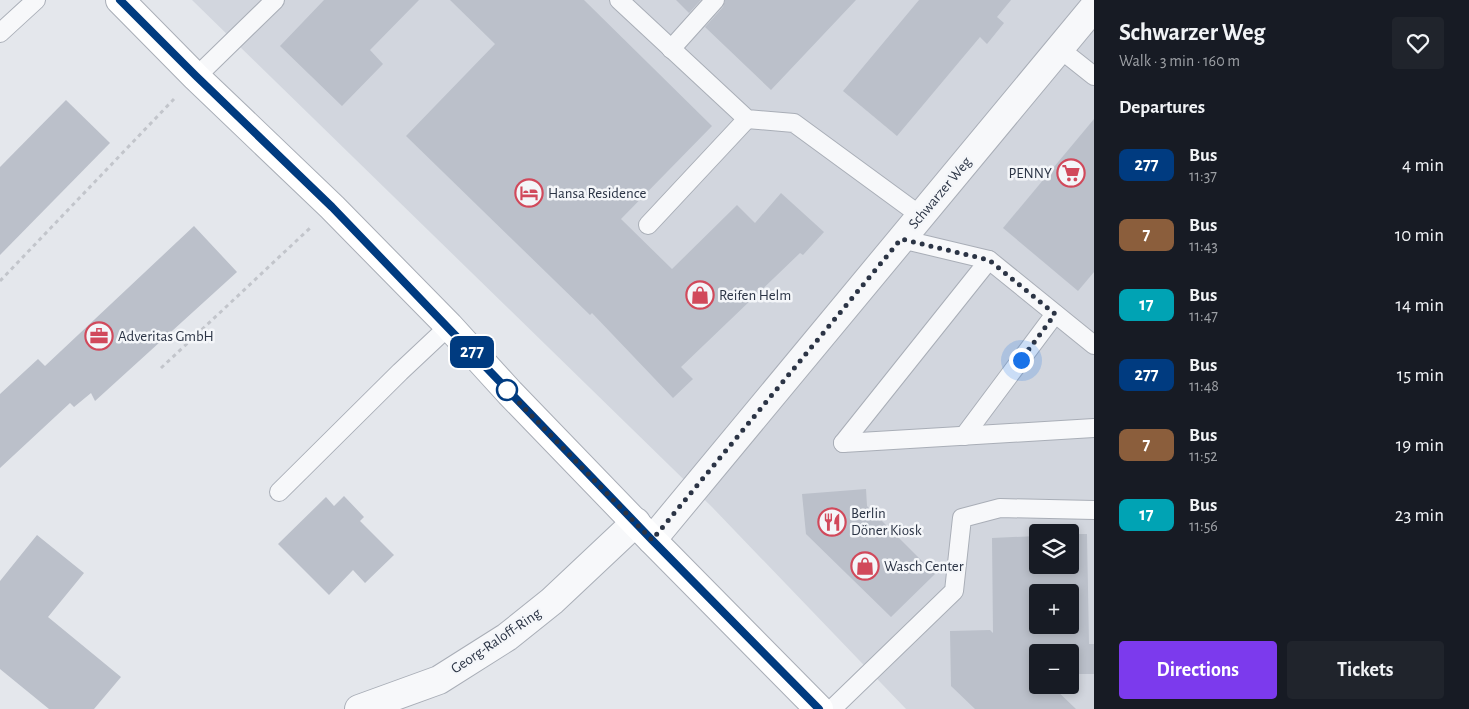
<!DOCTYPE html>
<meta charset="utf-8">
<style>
body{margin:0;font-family:"Alegreya Sans",sans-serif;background:#20242c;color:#f1f3f6;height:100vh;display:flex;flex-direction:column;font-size:19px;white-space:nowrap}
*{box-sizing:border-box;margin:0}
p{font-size:16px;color:#9ea1a6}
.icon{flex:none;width:28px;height:28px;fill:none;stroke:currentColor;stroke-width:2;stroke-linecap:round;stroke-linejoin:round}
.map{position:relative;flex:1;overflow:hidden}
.side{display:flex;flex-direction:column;background:#171b24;width:375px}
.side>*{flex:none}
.badge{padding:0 10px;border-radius:8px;font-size:18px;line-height:32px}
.controls{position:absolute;left:1029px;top:524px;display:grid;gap:10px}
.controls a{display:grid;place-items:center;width:50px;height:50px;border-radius:5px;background:#171b24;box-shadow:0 2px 8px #0003;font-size:25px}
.you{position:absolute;width:25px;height:25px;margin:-12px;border:4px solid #fff;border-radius:50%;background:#1a73e8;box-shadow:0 0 0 8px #1a73e833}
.map>.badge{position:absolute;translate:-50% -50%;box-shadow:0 0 0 2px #fff}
h2{padding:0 25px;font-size:19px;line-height:45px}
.round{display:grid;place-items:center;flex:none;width:52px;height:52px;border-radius:5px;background:#20242c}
.overview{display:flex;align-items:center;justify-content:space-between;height:85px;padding:0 25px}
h1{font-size:24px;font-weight:600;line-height:38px}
.primary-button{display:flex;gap:10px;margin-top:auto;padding:10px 25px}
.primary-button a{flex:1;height:58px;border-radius:5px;background:#7c3aed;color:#fff;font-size:20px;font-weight:600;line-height:58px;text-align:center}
.primary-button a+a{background:#20242c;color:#f1f3f6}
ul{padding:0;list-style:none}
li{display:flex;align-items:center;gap:15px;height:70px;padding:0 25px}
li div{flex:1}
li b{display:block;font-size:19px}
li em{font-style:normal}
li .badge{min-width:55px;font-weight:700;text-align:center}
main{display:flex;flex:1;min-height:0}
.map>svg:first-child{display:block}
.built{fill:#d2d6de;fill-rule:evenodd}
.building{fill:#bbc0ca;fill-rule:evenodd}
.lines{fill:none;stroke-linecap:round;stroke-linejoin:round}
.lane-casing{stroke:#a9aeb7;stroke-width:20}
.street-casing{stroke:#a9aeb7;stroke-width:30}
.secondary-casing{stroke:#a9aeb7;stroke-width:30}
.path{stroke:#c2c5cb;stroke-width:3;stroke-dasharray:4 4;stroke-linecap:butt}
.lane{stroke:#f7f8fa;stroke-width:18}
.street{stroke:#f7f8fa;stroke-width:28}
.secondary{stroke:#fff;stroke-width:28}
.line-casing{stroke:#fff;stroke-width:11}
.line{stroke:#003b80;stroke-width:8}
.walk{stroke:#2b3445;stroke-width:5;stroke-dasharray:0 9}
.stop-dot{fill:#fff;stroke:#003b80;stroke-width:2.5}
.labels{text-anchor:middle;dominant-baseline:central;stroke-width:5;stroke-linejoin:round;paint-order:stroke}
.poi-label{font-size:15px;fill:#2b3445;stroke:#f4f6f9;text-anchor:start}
.street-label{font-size:15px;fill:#2b3445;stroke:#f4f6f9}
</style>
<main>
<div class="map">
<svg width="1094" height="709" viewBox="0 0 1094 709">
<rect width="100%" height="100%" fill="#e4e7ec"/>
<path class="built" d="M192,0h902v709h-188l-194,-202zM1038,532h32v33h-32zM1038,592h32v33h-32zM1038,652h32v33h-32z"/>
<g class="building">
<polygon points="324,0 419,0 370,50 383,64 342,106 280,46"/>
<polygon points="450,0 584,0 712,126 621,219 672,269 737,205 755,223 781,193 824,232 803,255 800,253 681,367 693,379 673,398 592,313 590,315 406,136 495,44"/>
<polygon points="676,0 701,0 689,13"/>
<polygon points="725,0 856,0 771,90 705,27 723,7"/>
<polygon points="919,0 1011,0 997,17 1004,23 987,44 980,37 897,136 843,91"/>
<polygon points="66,100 110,143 0,255 0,167"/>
<polygon points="1094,119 1094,272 1078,291 1003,228"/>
<polygon points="194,226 237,272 95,401 91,393 74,407 70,403 0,468 0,394 38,359 45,366"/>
<polygon points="866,489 867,506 935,574 891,617 806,534 802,494"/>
<polygon points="344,496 364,517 360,521 394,555 365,583 353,570 329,595 278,544 326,497 334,506"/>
<path d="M1070,534h17l2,110h5v30h-24v-22h-32v33h13l25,24h-101l-24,-23 -1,-55 40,-1 3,3 -1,-95 46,-2v29h32zM1038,592h32v33h-32z"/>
<polygon points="37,535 84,573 48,617 121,677 94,709 49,709 0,669 0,581"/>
</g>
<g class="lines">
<g class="lane-casing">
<g id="lane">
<polyline points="619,0 747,119 794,123 921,216"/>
<polyline points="0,33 36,0"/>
<polyline points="671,49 715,0"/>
<polyline points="1060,49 1094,76"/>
<polyline points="196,77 275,0"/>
<polyline points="648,225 747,119"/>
<polyline points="901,239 989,260 1094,345"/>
<polyline points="964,436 1055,314"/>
<polyline points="843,443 1094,428"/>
<polyline points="843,443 989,260"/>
<polyline points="279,492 400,372 449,326"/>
<polyline points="832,709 954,591 962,518 1000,508 1094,510"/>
</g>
</g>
<g class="street-casing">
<g id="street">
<polyline points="652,540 1094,7"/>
<polyline points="359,709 439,680 507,637 552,601 636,522"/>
</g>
</g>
<g class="secondary-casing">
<polyline id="secondary" points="120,0 196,77 332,207 449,326 510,393 652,540 819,709"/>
</g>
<g class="path">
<polyline points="0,281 174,99"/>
<polyline points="161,368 310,228"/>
</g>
<use href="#lane" class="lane"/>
<use href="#street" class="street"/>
<use href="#secondary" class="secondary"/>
</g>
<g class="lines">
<g class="line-casing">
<polyline id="line" points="120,0 196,76 332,207 652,540 819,709"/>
</g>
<use href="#line" class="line"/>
<polyline class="walk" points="507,390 652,540 901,239 989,260 1055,314 1021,360"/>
</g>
<defs>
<g id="supermarket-ring" transform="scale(1.4375)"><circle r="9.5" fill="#f4f6f9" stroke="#d1495b" stroke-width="1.5"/><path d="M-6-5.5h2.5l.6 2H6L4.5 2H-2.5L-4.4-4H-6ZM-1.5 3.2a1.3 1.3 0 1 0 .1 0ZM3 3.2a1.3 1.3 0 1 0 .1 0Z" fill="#d1495b"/></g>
<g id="hotel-ring" transform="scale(1.4375)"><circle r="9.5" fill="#f4f6f9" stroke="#d1495b" stroke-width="1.5"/><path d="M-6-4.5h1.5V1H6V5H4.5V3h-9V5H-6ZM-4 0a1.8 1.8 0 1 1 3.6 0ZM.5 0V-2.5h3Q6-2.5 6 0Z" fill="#d1495b"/></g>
<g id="shop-ring" transform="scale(1.4375)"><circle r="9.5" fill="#f4f6f9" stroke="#d1495b" stroke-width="1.5"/><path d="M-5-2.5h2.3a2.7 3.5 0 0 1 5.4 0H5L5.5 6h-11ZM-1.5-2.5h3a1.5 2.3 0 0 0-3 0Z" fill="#d1495b"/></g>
<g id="office-ring" transform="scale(1.4375)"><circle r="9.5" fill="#f4f6f9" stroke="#d1495b" stroke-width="1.5"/><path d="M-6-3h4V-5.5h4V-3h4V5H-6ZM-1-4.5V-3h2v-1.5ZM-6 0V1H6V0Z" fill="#d1495b"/></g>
<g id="restaurant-ring" transform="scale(1.4375)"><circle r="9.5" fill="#f4f6f9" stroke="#d1495b" stroke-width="1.5"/><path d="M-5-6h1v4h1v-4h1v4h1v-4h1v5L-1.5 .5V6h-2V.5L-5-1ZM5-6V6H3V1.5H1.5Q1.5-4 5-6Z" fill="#d1495b"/></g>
</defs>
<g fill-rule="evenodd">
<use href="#supermarket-ring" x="1071" y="173"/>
<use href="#hotel-ring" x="529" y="193"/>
<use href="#shop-ring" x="700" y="295"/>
<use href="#office-ring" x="99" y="336"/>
<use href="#restaurant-ring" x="832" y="522"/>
<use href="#shop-ring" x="865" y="566"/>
</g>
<circle class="stop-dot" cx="507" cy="390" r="10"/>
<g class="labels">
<g class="poi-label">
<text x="1052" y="173" text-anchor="end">PENNY</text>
<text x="548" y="193">Hansa Residence</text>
<text x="719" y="295">Reifen Helm</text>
<text x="118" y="336">Adveritas GmbH</text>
<text x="851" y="513">Berlin<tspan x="851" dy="17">Döner Kiosk</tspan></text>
<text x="884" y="566">Wasch Center</text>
</g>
<g class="street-label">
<text transform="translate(940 193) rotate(-50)">Schwarzer Weg</text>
<text transform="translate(496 641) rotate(-34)">Georg-Raloff-Ring</text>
</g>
</g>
</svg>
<div class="controls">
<a><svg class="icon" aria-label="layers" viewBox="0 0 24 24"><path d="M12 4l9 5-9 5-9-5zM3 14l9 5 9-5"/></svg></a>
<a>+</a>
<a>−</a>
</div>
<div class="you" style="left:1021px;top:360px"></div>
<b class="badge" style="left:472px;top:352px;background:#003b80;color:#fff">277</b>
</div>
<section class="side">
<div class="overview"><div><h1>Schwarzer Weg</h1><p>Walk · 3 min · 160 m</p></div><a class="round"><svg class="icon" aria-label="heart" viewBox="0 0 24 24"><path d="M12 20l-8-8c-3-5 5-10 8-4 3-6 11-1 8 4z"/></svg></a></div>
<h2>Departures</h2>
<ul>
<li><span class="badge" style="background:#003b80;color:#fff">277</span><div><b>Bus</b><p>11:37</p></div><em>4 min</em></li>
<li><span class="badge" style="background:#8b5e3c;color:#fff">7</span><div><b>Bus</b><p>11:43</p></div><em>10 min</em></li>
<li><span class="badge" style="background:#00a3b4;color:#fff">17</span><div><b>Bus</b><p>11:47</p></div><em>14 min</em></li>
<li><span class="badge" style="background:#003b80;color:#fff">277</span><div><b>Bus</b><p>11:48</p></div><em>15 min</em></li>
<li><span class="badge" style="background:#8b5e3c;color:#fff">7</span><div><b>Bus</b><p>11:52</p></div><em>19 min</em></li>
<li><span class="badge" style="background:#00a3b4;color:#fff">17</span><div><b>Bus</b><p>11:56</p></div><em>23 min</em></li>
</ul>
<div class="primary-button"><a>Directions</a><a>Tickets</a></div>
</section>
</main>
